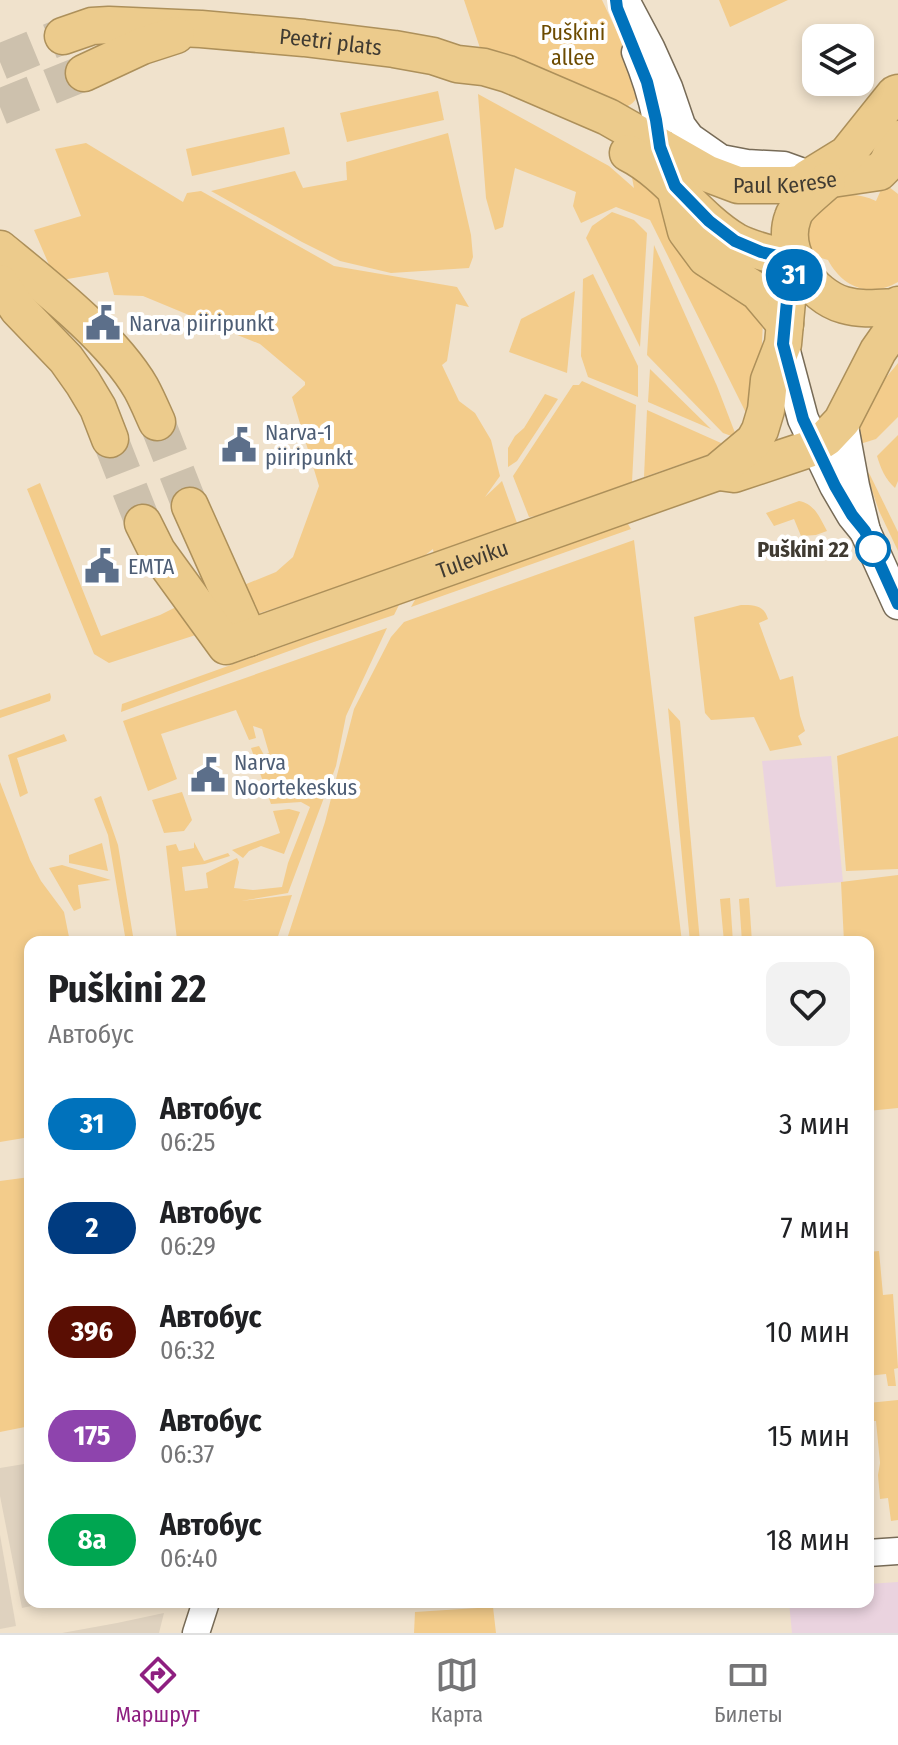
<!DOCTYPE html>
<html lang="ru">
<meta charset="utf-8">
<style>
body{margin:0;font-family:"Fira Sans Condensed",sans-serif;background:#f2f2f2;color:#202124;height:100vh;display:flex;flex-direction:column;font-size:30px;white-space:nowrap}
*{box-sizing:border-box;margin:0}
p{font-size:26px;color:#757577}
.icon{flex:none;width:44px;height:44px;fill:none;stroke:currentColor;stroke-width:2;stroke-linecap:round;stroke-linejoin:round}
.map{position:relative;flex:1;overflow:hidden}
.details{position:absolute;left:24px;top:936px;width:850px;height:672px;display:flex;flex-direction:column;background:#fff;border-radius:16px;box-shadow:0 4px 12px #0003}
.details>*{flex:none}
.badge{padding:0 16px;border-radius:26px;font-size:28px;line-height:52px}
.fabs{position:absolute;left:802px;top:24px;display:grid;gap:16px}
.fabs a{display:grid;place-items:center;width:72px;height:72px;border-radius:16px;background:#fff;box-shadow:0 4px 12px #0003;font-size:40px}
.map>.badge{position:absolute;translate:-50% -50%;box-shadow:0 0 0 4px #fff}
.round{display:grid;place-items:center;flex:none;width:84px;height:84px;border-radius:16px;background:#f2f2f2}
.overview{display:flex;align-items:center;justify-content:space-between;height:136px;padding:0 24px}
h1{font-size:38px;font-weight:700;line-height:60px}
ul{padding:0;list-style:none}
li{display:flex;align-items:center;gap:24px;height:104px;padding:0 24px}
li div{flex:1}
li b{display:block;font-size:30px}
li em{font-style:normal}
li .badge{min-width:88px;font-weight:700;text-align:center}
.dock{display:flex;justify-content:space-around;align-items:center;height:112px;border-top:2px solid #e0e0e0;background:#fff;font-size:22px;color:#757577}
.dock a{display:grid;justify-items:center;gap:4px}
.dock .selected{color:#8e1f80}
.map>svg:first-child{display:block}
.industrial{fill:#ead3df}
.education{fill:#dfd2bf}
.green{fill:#f3cc8b}
.lines{fill:none;stroke-linecap:round;stroke-linejoin:round}
.trunk-tunnel{stroke:#cdc1ad;stroke-width:36;stroke-dasharray:36 18;stroke-linecap:butt}
.tertiary-casing{stroke:#776b57;stroke-width:29}
.secondary-casing{stroke:#776b57;stroke-width:33}
.trunk-casing{stroke:#ad905a;stroke-width:39}
.tertiary{stroke:#fff;stroke-width:26}
.secondary{stroke:#fff;stroke-width:30}
.trunk{stroke:#eccb8c;stroke-width:36}
.line-casing{stroke:#fff;stroke-width:18}
.line{stroke:#0072bc;stroke-width:12}
.stop-dot{fill:#fff;stroke:#0072bc;stroke-width:4}
.labels{text-anchor:middle;dominant-baseline:central;stroke-width:8;stroke-linejoin:round;paint-order:stroke}
.park-label{font-size:22px;fill:#6c4b01;stroke:#fff}
.street-label{font-size:22px;fill:#403b32;stroke:#fff}
.service-label{font-size:22px;fill:#4e5e75;stroke:#fff;text-anchor:start}
.stop-label{font-size:22px;font-weight:bold;fill:#403b32;stroke:#fff;text-anchor:end}
</style>
<div class="map">
<svg width="898" height="1633" viewBox="0 0 898 1633">
<rect width="100%" height="100%" fill="#f0e2cc"/>
<g class="industrial">
<polygon points="831,756 843,882 776,887 762,761"/>
<polygon points="898,1582 898,1633 792,1633 789,1602 868,1602 868,1584"/>
</g>
<g class="education">
<polygon points="30,1463 30,1602 50,1602 22,1608 0,1496 0,1468"/>
<polygon points="0,1535 16,1626 0,1629"/>
<polygon points="164,1613 159,1633 62,1633 117,1623"/>
</g>
<g class="green">
<path d="M464,0h138l37,78c1,15 -1,26 -17,30l-140,-54z"/>
<polygon points="719,0 788,0 730,27"/>
<polygon points="438,91 444,120 347,142 340,113"/>
<polygon points="478,94 609,166 634,188 630,167 653,190 681,239 763,321 759,407 752,425 650,220 616,207 581,223 573,206 576,192 515,168 503,227 495,230 486,198"/>
<polygon points="284,127 290,154 192,176 186,149"/>
<polygon points="448,133 471,235 473,257 469,268 391,273 340,261 302,242 211,191 295,171 303,188 347,180 346,162"/>
<polygon points="86,143 183,202 187,193 201,191 334,266 457,287 469,307 456,304 447,361 442,365 459,401 475,413 491,440 500,476 485,497 502,481 517,523 513,527 434,556 433,549 419,560 257,614 239,587 276,572 293,557 319,486 292,397 305,385 305,382 260,344 225,330 229,320 225,316 217,318 213,325 143,296 114,295 108,272 56,281 34,230 81,216 55,149"/>
<path d="M884,183l14,11v88c-28,16 -55,6 -70,-22l-21,-6c0,-10 -1,-23 3,-32 13,-27 40,-33 66,-21z"/>
<polygon points="612,212 634,220 647,233 640,347 586,238 592,226"/>
<polygon points="654,245 717,386 737,438 723,433 647,355"/>
<polygon points="593,274 638,366 638,397 588,377 581,356 583,279"/>
<polygon points="575,291 567,373 509,352 521,319"/>
<path d="M898,363v54l-22,22 -16,5c-10,-30 21,-59 38,-81z"/>
<polygon points="650,369 711,429 648,402"/>
<polygon points="582,381 636,405 632,482 536,516 529,517 513,476 573,385 579,385"/>
<polygon points="545,394 558,399 517,461 508,467 508,448 515,436 524,428"/>
<polygon points="647,410 730,447 644,477"/>
<path d="M898,435v46l-3,7c-10,-9 -14,-19 -18,-32z"/>
<polygon points="864,467 870,475 898,532 898,551 879,511"/>
<polygon points="40,483 101,636 160,615 178,606 205,632 109,663 94,654 27,489"/>
<path d="M799,501c16,3 21,17 28,30l-11,4 -15,1 -7,-17 -20,7 -8,-13z"/>
<polygon points="623,523 628,524 631,529 411,607 416,598"/>
<polygon points="634,540 682,942 286,942 325,822 354,709 391,637 404,622"/>
<polygon points="399,605 394,615 311,643 121,712 122,704"/>
<path d="M741,605c13,0 23,0 27,14l-9,4 21,57 13,-4 7,40 5,15 -7,5 4,9 -32,6 -16,-34 -43,3 -6,-7 -11,-96z"/>
<polygon points="387,628 346,716 336,766 288,893 241,901 292,895 276,942 177,940 166,846 176,844 179,851 194,848 194,842 204,861 228,853 230,856 205,864 182,867 185,891 208,888 206,873 237,858 239,862 234,888 253,890 282,887 288,863 310,807 301,802 271,804 251,748 259,746 264,755 269,753 262,729 253,726 256,738 249,740 236,710 161,734 177,779 148,791 123,721"/>
<polygon points="50,693 51,697 50,701 0,718 0,710"/>
<polygon points="668,708 680,721 700,942 690,942"/>
<polygon points="64,734 67,741 17,758 28,793 20,797 8,755"/>
<polygon points="898,736 898,869 846,871 837,756"/>
<polygon points="0,782 30,860 41,881 64,912 70,942 30,942 30,1137 0,1142"/>
<polygon points="182,792 192,820 184,831 164,833 152,800"/>
<polygon points="101,796 118,845 134,942 126,942 108,835 94,799"/>
<polygon points="289,809 300,812 284,854 261,846 249,851 243,858 232,850 280,833 273,811"/>
<polygon points="102,843 108,871 69,863 69,855"/>
<polygon points="62,865 111,880 78,885 81,908 74,911 49,868"/>
<polygon points="898,875 898,1108 868,1111 868,942 844,942 841,882"/>
<polygon points="730,898 733,942 724,942 720,899"/>
<polygon points="749,898 752,942 742,942 739,899"/>
<polygon points="30,1177 30,1426 0,1432 0,1181"/>
<polygon points="879,1251 883,1295 893,1294 898,1368 894,1369 896,1386 888,1386 886,1374 868,1376 868,1252"/>
<polygon points="898,1400 898,1520 891,1521 888,1498 880,1499 878,1475 880,1463 876,1421 868,1421 868,1403"/>
<polygon points="493,1607 496,1633 414,1633 415,1612"/>
</g>
<g class="lines">
<g class="trunk-tunnel">
<polyline points="0,62 63,36"/>
<polyline points="0,107 84,73"/>
<polyline points="157,422 190,506"/>
<polyline points="110,439 143,523"/>
</g>
<g class="tertiary-casing">
<g id="tertiary">
<polyline points="626,0 651,47 669,87 682,125 691,137 721,158 747,163 784,165 820,178"/>
<path d="M635,52c9,22 16,43 21,67 2,13 3,25 7,37"/>
<polyline points="868,1553 898,1551"/>
<polyline points="196,1633 206,1602"/>
</g>
</g>
<g class="secondary-casing">
<g id="secondary">
<polyline points="783,344 803,419 835,486 852,515 865,531"/>
<polyline points="842,421 854,486 865,531 898,604"/>
</g>
</g>
<g class="trunk-casing">
<g id="trunk">
<path id="s1" d="M63,36l29,-10 17,-1 92,4 103,9 90,11 39,7 24,8 27,3 24,7 100,43 98,56 32,12h53l88,-13 8,-8 11,-25"/>
<polyline points="84,73 142,46 176,35"/>
<path d="M628,153c42,21 67,64 107,88 18,10 40,14 60,19"/>
<polyline points="808,178 847,154 895,94 898,93"/>
<path d="M827,181c-8,8 -31,25 -34,36 -13,34 18,79 51,88 17,5 33,3 50,2l4,-2"/>
<polyline points="677,196 686,231 706,258 758,292 785,324"/>
<path d="M0,249c45,37 112,89 141,139 6,11 11,23 16,34"/>
<polyline points="0,283 18,309 66,359 83,383 98,408 110,439"/>
<polyline points="719,472 734,474 809,449 826,438 842,421 878,351 892,331 898,327"/>
<polyline points="190,506 249,638"/>
<path id="s2" d="M143,523l14,28 69,95 491,-174 37,-31 6,-11 6,-20 3,-30 14,-36 5,-54 10,-24"/>
</g>
</g>
<use href="#tertiary" class="tertiary"/>
<use href="#secondary" class="secondary"/>
<use href="#trunk" class="trunk"/>
</g>
<g class="lines">
<g class="line-casing">
<polyline id="line" points="616,0 617,8 647,82 656,120 660,147 675,186 709,221 735,241 761,252 795,260 798,266 788,290 783,344 803,419 835,486 852,515 865,531 898,604"/>
</g>
<use href="#line" class="line"/>
</g>
<defs>
<g id="civic-bare" transform="scale(2.76)"><path d="M-.6-6.5H3V-4.5H.6V-3L4-1V1h2V6H-6V1h2V-1L-.6-3ZM-1.2 2.5V6h2.4V2.5Z" fill="#5c6f8a" stroke="#fff" stroke-width="2.5" paint-order="stroke"/></g>
</defs>
<g fill-rule="evenodd">
<use href="#civic-bare" x="103" y="323"/>
<use href="#civic-bare" x="239" y="445"/>
<use href="#civic-bare" x="102" y="566"/>
<use href="#civic-bare" x="208" y="775"/>
</g>
<circle class="stop-dot" cx="873" cy="549" r="16"/>
<g class="labels">
<g class="park-label">
<text x="573" y="32">Puškini<tspan x="573" dy="25">allee</tspan></text>
</g>
<g class="street-label">
<text stroke="none"><textPath href="#s1" startOffset="270">Peetri plats</textPath></text>
<text stroke="none"><textPath href="#s1" startOffset="754">Paul Kerese</textPath></text>
<text stroke="none"><textPath href="#s2" startOffset="410">Tuleviku</textPath></text>
</g>
<g class="service-label">
<text x="129" y="323">Narva piiripunkt</text>
<text x="265" y="432">Narva-1<tspan x="265" dy="25">piiripunkt</tspan></text>
<text x="128" y="566">EMTA</text>
<text x="234" y="762">Narva<tspan x="234" dy="25">Noortekeskus</tspan></text>
</g>
<g class="stop-label">
<text x="849" y="549">Puškini 22</text>
</g>
</g>
</svg>
<div class="fabs">
<a><svg class="icon" aria-label="layers" viewBox="0 0 24 24"><path d="M12 4l9 5-9 5-9-5zM3 14l9 5 9-5"/></svg></a>
</div>
<b class="badge" style="left:794px;top:275px;background:#0072bc;color:#fff">31</b>
<section class="details">
<div class="overview"><div><h1>Puškini 22</h1><p>Автобус</p></div><a class="round"><svg class="icon" aria-label="heart" viewBox="0 0 24 24"><path d="M12 20l-8-8c-3-5 5-10 8-4 3-6 11-1 8 4z"/></svg></a></div>
<ul>
<li><span class="badge" style="background:#0072bc;color:#fff">31</span><div><b>Автобус</b><p>06:25</p></div><em>3 мин</em></li>
<li><span class="badge" style="background:#003b80;color:#fff">2</span><div><b>Автобус</b><p>06:29</p></div><em>7 мин</em></li>
<li><span class="badge" style="background:#5a0e03;color:#fff">396</span><div><b>Автобус</b><p>06:32</p></div><em>10 мин</em></li>
<li><span class="badge" style="background:#8e44ad;color:#fff">175</span><div><b>Автобус</b><p>06:37</p></div><em>15 мин</em></li>
<li><span class="badge" style="background:#00a651;color:#fff">8a</span><div><b>Автобус</b><p>06:40</p></div><em>18 мин</em></li>
</ul>
</section>
</div>
<nav class="dock">
<a class="selected"><svg class="icon" aria-label="directions" viewBox="0 0 24 24"><path d="M12 3l9 9-9 9-9-9zM9 14v-3h6M13 9l2 2-2 2"/></svg>Маршрут</a>
<a><svg class="icon" aria-label="map" viewBox="0 0 24 24"><path d="M3 6l6-2 6 2 6-2v14l-6 2-6-2-6 2zM9 4v14M15 6v14"/></svg>Карта</a>
<a><svg class="icon" aria-label="tickets" viewBox="0 0 24 24"><path d="M3 7h18v10H3zM15 7v10"/></svg>Билеты</a>
</nav>
